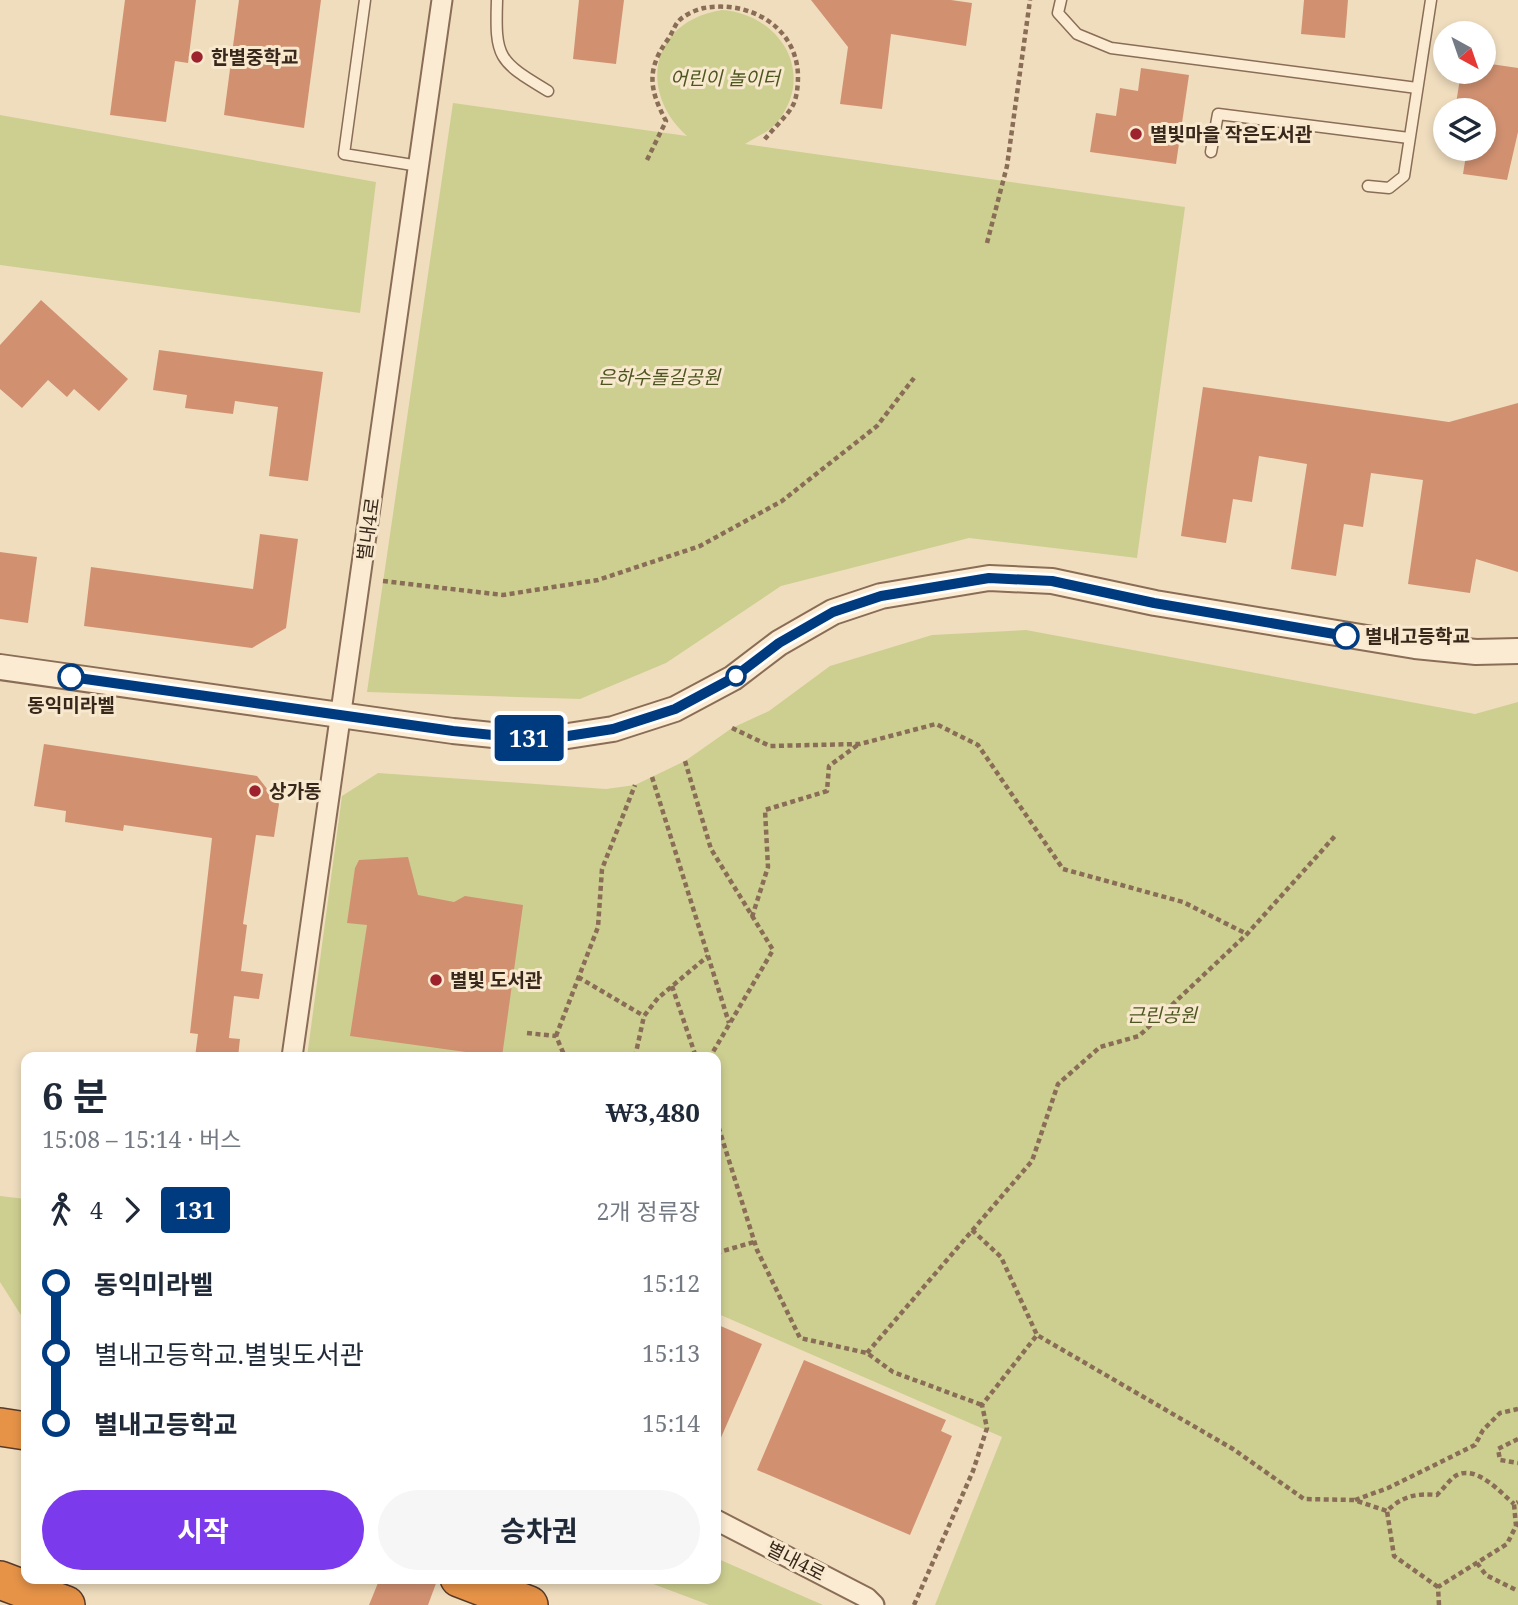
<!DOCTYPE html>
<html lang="ko">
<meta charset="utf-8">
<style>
body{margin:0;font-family:"Noto Serif","Noto Sans KR",serif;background:#f6f6f7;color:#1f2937;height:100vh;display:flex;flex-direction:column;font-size:26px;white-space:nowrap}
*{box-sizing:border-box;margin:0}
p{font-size:23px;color:#747a83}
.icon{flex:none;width:38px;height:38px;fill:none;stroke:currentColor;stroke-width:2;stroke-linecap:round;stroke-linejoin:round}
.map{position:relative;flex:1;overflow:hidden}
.drawer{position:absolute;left:21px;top:1052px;width:700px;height:532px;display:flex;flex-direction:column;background:#fff;border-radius:14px;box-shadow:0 4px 10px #0003}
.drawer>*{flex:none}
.badge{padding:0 14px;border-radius:5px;font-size:24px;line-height:46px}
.needle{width:46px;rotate:140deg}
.controls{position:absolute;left:1433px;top:21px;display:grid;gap:14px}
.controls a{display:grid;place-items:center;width:63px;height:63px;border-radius:50%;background:#fff;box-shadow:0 4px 10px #0003;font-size:35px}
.map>.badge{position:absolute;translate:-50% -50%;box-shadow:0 0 0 4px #fff}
.legs{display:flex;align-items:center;gap:10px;height:77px;padding:0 21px;font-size:23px}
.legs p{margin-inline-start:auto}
.overview{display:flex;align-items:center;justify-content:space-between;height:119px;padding:0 21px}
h1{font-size:38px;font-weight:700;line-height:52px}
.cta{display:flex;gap:14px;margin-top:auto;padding:14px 21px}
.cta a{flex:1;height:80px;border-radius:42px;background:#7c3aed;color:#fff;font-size:28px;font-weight:700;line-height:80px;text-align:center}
.cta a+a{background:#f6f6f7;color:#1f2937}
ul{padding:0 21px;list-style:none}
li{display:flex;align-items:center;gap:24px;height:70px;font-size:26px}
li i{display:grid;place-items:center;width:10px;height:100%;margin:0 9px;background:currentColor}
li i::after{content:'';width:18px;height:18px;margin:-9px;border:5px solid;border-radius:50%;background:#fff}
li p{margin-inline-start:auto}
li:first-child i{background:linear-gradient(#0000 50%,currentColor 0)}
li:last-child i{background:linear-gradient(currentColor 50%,#0000 0)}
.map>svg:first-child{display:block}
.green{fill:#cdcf91}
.building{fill:#d19171}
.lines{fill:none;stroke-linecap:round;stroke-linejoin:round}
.service-casing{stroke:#8a6d56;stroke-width:13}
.minor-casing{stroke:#8a6d56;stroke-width:23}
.tertiary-casing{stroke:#8a6d56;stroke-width:28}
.motorway-casing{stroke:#573b2a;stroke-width:40}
.path{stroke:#8a6d56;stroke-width:4.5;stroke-dasharray:5 3.5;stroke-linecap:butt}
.service{stroke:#fbebd2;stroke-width:10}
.minor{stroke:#fbebd2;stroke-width:19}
.tertiary{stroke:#fbebd2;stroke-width:24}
.motorway{stroke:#e69348;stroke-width:37}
.line-1-casing{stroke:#fff;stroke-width:16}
.line-1{stroke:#003b80;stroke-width:10}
.poi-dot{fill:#9d222e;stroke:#f7e8ce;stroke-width:2.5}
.stop-1-dot{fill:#fff;stroke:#003b80;stroke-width:3.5}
.labels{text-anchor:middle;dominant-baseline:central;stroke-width:6;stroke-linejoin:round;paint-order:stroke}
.poi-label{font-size:19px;font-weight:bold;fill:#38271b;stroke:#f7e8ce;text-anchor:start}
.park-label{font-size:19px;font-style:italic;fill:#4d5620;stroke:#f7e8ce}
.street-label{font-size:19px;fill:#38271b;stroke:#f7e8ce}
.stop-label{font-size:19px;font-weight:bold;fill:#38271b;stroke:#f7e8ce;text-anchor:start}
</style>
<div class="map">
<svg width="1518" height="1605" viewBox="0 0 1518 1605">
<rect width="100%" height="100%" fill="#f0ddbe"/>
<g class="green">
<path d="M722,10c56,4 94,60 57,110 -9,12 -23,17 -34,24l440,63 -48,351 -168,-20 -188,48 -115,77 -86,36 -213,-7 86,-589 234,33c-50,-45 -36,-115 35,-126z"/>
<polygon points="0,115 376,182 360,313 0,265"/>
<polygon points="1026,630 1475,714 1518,702 1518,1605 935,1605 1002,1437 716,1313 716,1057 307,1057 342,796 378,773 606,789 635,785 685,761 732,728 769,711 830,666 932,635"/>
<polygon points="0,1196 26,1199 26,1323 0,1282"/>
<polygon points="716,1558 823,1605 709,1605 640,1579 716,1578"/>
</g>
<g class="building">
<polygon points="125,0 196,0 188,63 175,61 166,122 110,115"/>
<polygon points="239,0 321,0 304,128 224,115"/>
<polygon points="579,0 624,0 616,64 573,59"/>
<polygon points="811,0 951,0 972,3 966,46 891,34 882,109 840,104 848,47"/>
<polygon points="1304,0 1348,0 1345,38 1301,34"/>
<polygon points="1484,63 1518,68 1518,132 1507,180 1463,174 1467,149 1484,149 1484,110 1455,110 1461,72 1484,72"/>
<polygon points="1141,68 1189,75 1176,164 1090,152 1096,113 1116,116 1120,88 1138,91"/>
<polygon points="41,300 128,379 99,411 74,389 67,397 48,380 22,408 0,389 0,345"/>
<polygon points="159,350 323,372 308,481 269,476 278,407 235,401 233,414 185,408 187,395 153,390"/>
<polygon points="1203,387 1449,422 1518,403 1518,572 1476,559 1470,593 1408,584 1423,480 1371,473 1363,527 1344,524 1336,576 1291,569 1307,464 1259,456 1252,502 1233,499 1226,543 1181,536"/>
<polygon points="260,534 298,539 286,628 252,648 84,626 91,567 253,589"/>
<polygon points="0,552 37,557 28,623 0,619"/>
<polygon points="44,744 257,776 279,804 274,837 256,835 243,924 247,925 241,971 263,974 259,999 234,996 229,1038 240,1039 238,1057 195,1057 198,1034 190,1033 212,838 124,825 123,831 65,822 66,811 34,806"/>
<polygon points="408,857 418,895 454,902 465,896 523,905 502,1057 350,1036 367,925 347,923 355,868 359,860"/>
<polygon points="716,1324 762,1344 716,1449"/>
<polygon points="804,1360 946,1420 941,1431 952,1436 910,1535 757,1470"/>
<polygon points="380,1578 438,1578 428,1605 369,1605"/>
</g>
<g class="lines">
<g class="service-casing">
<g id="service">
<polyline points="365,0 344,154 419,166"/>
<path d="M497,0c-2,58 1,61 51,91"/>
<polyline points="1061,0 1058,13 1077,34 1111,48 1417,88"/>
<polyline points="1211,152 1218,114 1409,138"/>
<polyline points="1368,186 1389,188 1404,176 1431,0"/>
</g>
</g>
<g class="minor-casing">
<g id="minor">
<polyline points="292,1057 442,0"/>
<polyline points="716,1520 867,1598 874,1605"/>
</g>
</g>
<g class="tertiary-casing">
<polyline id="tertiary" points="0,667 453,731 542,740 613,729 675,709 733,678 779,643 833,612 881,596 989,578 1052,581 1155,603 1415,646 1476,652 1518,651"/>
</g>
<g class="motorway-casing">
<g id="motorway">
<polyline points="0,1427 26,1431"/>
<polyline points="459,1578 529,1605"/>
<polyline points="0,1580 66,1605"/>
</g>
</g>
<g class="path">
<path d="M647,160l19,-39c-16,-30 -20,-50 0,-79 5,-6 7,-13 11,-19 5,-7 18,-13 27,-15 46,-8 93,19 94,68 0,9 -1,23 -6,31 -7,11 -19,22 -28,33"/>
<polyline points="987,243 1007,166 1030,0"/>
<polyline points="383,581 503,595 598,580 700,546 782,501 877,426 914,378"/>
<polyline points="732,728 770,746 860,744 936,724 978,745 1063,869 1183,902 1247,934"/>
<polyline points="685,761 711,849 773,950 710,1057"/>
<polyline points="652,777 729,1023"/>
<polyline points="752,917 768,867 765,810 827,791 829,766 859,744"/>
<polyline points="578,977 644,1016"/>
<polyline points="672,986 696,1057"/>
<polyline points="527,1033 556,1036 565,1057"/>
<polyline points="556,1036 598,927 602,869 635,785"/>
<polyline points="635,1057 644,1016 658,998 708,956"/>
<polyline points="716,1119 757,1250 800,1338 867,1353 893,1372 982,1405"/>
<polyline points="972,1230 1001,1257 1037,1335"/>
<polyline points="716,1253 754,1242"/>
<polyline points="867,1353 1032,1161 1058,1084 1100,1047 1139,1036 1247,934 1335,836"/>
<polyline points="1518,1439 1498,1449 1500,1460 1518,1463"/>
<polyline points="1355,1500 1388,1488 1475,1445 1483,1430 1500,1413 1518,1409"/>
<polyline points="1477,1563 1486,1575 1518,1591"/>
<path d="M1438,1587l-44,-31 -7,-45c15,-15 30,-18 50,-16 6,-6 13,-16 20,-20 20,-10 44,18 57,29"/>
<polyline points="914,1605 973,1471 987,1428 982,1405 1037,1335 1233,1449 1304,1499 1354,1500 1387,1511"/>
<polyline points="1439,1605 1438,1587 1507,1544 1516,1526 1514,1504 1518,1502"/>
</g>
<use href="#service" class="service"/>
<use href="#minor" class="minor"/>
<use href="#tertiary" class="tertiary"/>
<use href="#motorway" class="motorway"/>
</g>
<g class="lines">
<g class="line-1-casing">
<polyline id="line-1" points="71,677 453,731 542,740 613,729 675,709 733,678 779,643 833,612 881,596 989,578 1052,581 1154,603 1346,636"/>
</g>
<use href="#line-1" class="line-1"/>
</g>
<g class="poi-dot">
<circle cx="197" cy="57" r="7"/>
<circle cx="1136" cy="134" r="7"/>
<circle cx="255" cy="791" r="7"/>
<circle cx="436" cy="980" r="7"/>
</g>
<g class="stop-1-dot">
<circle cx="1346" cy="636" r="12"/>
<circle cx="736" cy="676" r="9"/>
<circle cx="71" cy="677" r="12"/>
</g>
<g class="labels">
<g class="poi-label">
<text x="211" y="57">한별중학교</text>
<text x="1150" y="134">별빛마을 작은도서관</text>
<text x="269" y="791">상가동</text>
<text x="450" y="980">별빛 도서관</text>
</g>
<g class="park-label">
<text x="725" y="78">어린이 놀이터</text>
<text x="659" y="377">은하수돌길공원</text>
<text x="1162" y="1015">근린공원</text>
</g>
<g class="street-label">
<text transform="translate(368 529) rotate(-82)">별내4로</text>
<text transform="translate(796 1561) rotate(27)">별내4로</text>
</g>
<g class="stop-label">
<text x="1365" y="636">별내고등학교</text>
<text x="71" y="705" text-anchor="middle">동익미라벨</text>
</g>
</g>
</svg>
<div class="controls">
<a><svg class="needle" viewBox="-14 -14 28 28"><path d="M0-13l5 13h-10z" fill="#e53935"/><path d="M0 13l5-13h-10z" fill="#747a83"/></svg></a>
<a><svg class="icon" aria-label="layers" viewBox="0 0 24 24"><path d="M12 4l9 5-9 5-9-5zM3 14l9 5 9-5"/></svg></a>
</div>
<b class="badge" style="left:529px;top:738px;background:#003b80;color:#fff">131</b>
<section class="drawer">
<div class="overview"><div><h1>6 분</h1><p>15:08 – 15:14 · 버스</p></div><b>₩3,480</b></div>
<div class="legs"><svg class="icon" aria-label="walk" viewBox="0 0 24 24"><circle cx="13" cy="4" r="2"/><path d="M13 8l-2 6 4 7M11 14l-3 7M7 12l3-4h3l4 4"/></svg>4<svg class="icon" aria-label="forward" viewBox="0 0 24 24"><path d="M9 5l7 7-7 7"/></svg><b class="badge" style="background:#003b80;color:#fff">131</b><p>2개 정류장</p></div>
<ul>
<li><i style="color:#003b80"></i><b>동익미라벨</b><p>15:12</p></li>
<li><i style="color:#003b80"></i><span>별내고등학교.별빛도서관</span><p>15:13</p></li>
<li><i style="color:#003b80"></i><b>별내고등학교</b><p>15:14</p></li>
</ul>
<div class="cta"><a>시작</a><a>승차권</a></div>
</section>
</div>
